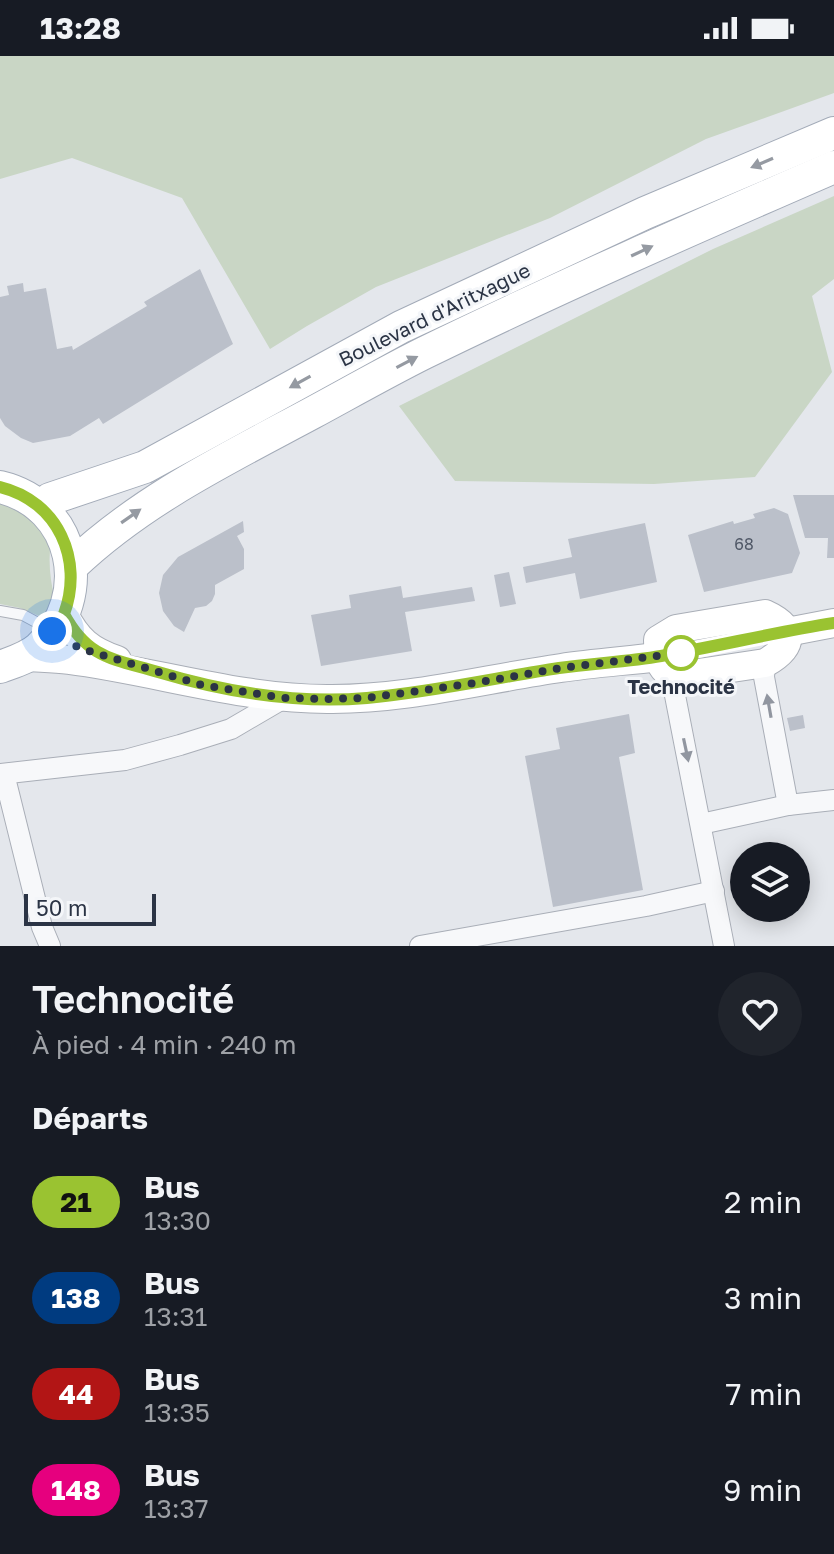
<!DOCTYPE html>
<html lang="fr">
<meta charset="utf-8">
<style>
body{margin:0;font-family:"Golos Text",sans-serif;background:#20242c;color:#f1f3f6;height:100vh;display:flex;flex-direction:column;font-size:30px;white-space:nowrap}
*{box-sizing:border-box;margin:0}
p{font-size:26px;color:#9ea1a6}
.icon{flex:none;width:44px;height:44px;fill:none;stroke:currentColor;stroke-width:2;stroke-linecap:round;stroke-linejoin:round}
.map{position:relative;height:890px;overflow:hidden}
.drawer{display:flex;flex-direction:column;background:#171b24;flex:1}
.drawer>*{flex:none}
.badge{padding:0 16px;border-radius:26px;font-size:28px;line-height:52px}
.buttons{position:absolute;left:730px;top:786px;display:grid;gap:16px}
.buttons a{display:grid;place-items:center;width:80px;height:80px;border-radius:50%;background:#171b24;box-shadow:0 4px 20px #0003;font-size:40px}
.scale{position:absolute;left:24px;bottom:20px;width:132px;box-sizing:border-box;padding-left:8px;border:4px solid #2b3445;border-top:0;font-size:22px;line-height:28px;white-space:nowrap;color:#2b3445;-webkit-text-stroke:6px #f4f6f9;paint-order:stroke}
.you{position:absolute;width:40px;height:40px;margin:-20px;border:6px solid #fff;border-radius:50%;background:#1a73e8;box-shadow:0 0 0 12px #1a73e833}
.map>.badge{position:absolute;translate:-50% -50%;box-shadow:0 0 0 4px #fff}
h2{padding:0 32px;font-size:30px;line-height:72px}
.round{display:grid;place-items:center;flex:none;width:84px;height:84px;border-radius:42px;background:#20242c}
.head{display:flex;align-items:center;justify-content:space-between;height:136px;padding:0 32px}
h1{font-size:38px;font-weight:600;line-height:60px}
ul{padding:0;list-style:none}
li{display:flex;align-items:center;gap:24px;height:96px;padding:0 32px}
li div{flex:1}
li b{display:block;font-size:30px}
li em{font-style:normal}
li .badge{min-width:88px;font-weight:700;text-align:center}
.status{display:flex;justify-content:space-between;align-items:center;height:56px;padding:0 40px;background:#171b24;direction:ltr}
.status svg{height:22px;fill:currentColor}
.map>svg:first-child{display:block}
.green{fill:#c9d6c5}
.building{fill:#bbc0ca}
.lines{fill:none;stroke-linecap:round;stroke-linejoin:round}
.lane-casing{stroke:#a9aeb7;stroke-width:12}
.street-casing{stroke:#a9aeb7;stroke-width:22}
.secondary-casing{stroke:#a9aeb7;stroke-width:30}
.primary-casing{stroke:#a3abb8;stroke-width:34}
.lane{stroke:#f7f8fa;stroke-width:10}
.street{stroke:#f7f8fa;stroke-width:20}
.secondary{stroke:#fff;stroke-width:28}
.primary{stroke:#fff;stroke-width:32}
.oneway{fill:#959aa2}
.oneway2{fill:#9196a0}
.line-casing{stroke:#fff;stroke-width:18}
.line{stroke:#9ac331;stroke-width:12}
.walk{stroke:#2b3445;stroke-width:8;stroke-dasharray:0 14.4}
.stop-dot{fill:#fff;stroke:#9ac331;stroke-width:4}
.labels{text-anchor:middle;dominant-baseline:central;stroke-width:6;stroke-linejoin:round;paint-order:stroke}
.number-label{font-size:16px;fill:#4f5766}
.street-label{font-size:20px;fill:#2b3445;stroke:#f4f6f9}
.stop-label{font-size:20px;font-weight:bold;fill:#2b3445;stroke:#f4f6f9}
</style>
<div class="status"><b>13:28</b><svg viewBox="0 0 49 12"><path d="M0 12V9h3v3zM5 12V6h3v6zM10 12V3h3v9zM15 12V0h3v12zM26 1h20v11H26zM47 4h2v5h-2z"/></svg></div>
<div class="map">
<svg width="834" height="890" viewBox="0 0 834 890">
<rect width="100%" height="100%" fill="#e4e7ec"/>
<g class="green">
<polygon points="0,0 834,0 834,37 706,83 550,162 376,231 307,270 270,293 182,142 72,102 0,123"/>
<polygon points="834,140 834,223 812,240 832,316 755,421 654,428 455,425 399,350 713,193"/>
<path d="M0,443l17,5 34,37c-3,20 -1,39 4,59l-11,18 -24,-10 -20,-4z"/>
</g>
<g class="building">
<polygon points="200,213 233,288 103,368 99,362 70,380 33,387 21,382 5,370 0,362 0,241 9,239 7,230 23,227 24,236 46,232 57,293 72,290 73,294 147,250 144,246"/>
<polygon points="793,439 834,439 834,502 827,502 828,482 805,482"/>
<polygon points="774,452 788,458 800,497 792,517 704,536 688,479 733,465 734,468 755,462 753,458"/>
<polygon points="243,465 244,476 237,480 244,493 244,513 215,529 215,538 212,545 206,550 195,552 184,576 174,570 163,555 159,537 163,519 178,501"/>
<polygon points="645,467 657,526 580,543 575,517 526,527 523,511 572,501 568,483"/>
<polygon points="509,516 516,548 500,551 494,519"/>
<polygon points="401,530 403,542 472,531 475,545 405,556 412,595 321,610 311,559 351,552 349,539"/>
<polygon points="629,658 635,697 619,701 643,834 553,851 525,700 560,693 556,672"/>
<polygon points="803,659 805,672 790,675 787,662"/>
</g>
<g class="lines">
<g class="lane-casing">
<g id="lane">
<polyline points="0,555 23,559 49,573"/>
<polyline points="660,601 782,577"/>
</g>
</g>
<g class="street-casing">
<g id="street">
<polyline points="765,607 764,621 788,749"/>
<polyline points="671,619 724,890"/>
<polyline points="0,718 125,704 180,689 231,673 284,642"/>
<polyline points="4,718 42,871 50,890"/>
<polyline points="701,768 788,749 834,744"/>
<polyline points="420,890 646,850 714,835"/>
</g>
</g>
<g class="secondary-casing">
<g id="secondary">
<path d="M64,558c13,26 26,37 53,46"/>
<path d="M765,558c31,14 29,33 0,49l-86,13c-20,-3 -21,-18 -21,-36l18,-11z"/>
<polyline points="787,576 834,567"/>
<path d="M27,601c14,1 28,1 42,3 86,11 170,39 258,39 79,1 157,-20 234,-31 32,-5 65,-7 97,-11"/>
</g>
</g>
<g class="primary-casing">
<g id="primary">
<path d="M0,431c76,18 94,110 39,161 -11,10 -26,14 -39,19"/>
<polyline points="40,451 50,443 145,411 401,271 645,157 834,77"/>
<path d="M72,510c69,-66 156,-108 240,-153 37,-20 74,-41 112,-60 135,-66 272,-126 410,-186"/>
</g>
</g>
<use href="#lane" class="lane"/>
<use href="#street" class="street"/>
<use href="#secondary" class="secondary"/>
<use href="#primary" class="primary"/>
</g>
<defs><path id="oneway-solid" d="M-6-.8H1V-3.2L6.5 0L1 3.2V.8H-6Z" transform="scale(2)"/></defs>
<g class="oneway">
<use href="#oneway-solid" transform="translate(762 107) rotate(157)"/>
<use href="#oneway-solid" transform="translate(642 195) rotate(-25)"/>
<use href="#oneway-solid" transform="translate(407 306) rotate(-28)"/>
<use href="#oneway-solid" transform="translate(300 326) rotate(151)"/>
<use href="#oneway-solid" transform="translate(131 460) rotate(-35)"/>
</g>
<g class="oneway2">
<use href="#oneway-solid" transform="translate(769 650) rotate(-100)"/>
<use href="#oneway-solid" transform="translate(686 694) rotate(78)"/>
</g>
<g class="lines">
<g class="line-casing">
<path id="line" d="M0,431c58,14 84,73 64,127 24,45 50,45 94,58 67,20 139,32 209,26 65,-6 128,-20 192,-30 34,-5 69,-6 102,-12 58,-10 115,-24 173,-33"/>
</g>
<use href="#line" class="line"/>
<polyline class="walk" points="52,575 79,592 202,629 284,642 327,643 367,642 475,627 561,612 681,597"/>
</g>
<circle class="stop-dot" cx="681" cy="597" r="16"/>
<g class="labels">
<g class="number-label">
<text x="744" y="488">68</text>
</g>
<g class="street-label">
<text transform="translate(434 258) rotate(-26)">Boulevard d'Aritxague</text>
</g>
<g class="stop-label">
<text x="681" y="630">Technocité</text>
</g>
</g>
</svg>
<div class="buttons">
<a><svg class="icon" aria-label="layers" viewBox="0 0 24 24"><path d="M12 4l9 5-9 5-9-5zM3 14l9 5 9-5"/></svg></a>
</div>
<div class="scale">50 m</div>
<div class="you" style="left:52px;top:575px"></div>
</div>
<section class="drawer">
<div class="head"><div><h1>Technocité</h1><p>À pied · 4 min · 240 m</p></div><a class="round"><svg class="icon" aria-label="heart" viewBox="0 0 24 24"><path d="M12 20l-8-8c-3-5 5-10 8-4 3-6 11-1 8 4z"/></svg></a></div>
<h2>Départs</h2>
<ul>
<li><span class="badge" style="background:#9ac331;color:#111">21</span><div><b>Bus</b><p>13:30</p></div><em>2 min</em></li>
<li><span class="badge" style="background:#003b80;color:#fff">138</span><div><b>Bus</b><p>13:31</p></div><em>3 min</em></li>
<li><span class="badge" style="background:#b21515;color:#fff">44</span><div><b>Bus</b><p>13:35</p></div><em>7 min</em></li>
<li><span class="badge" style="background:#e6007e;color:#fff">148</span><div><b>Bus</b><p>13:37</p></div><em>9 min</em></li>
</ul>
</section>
